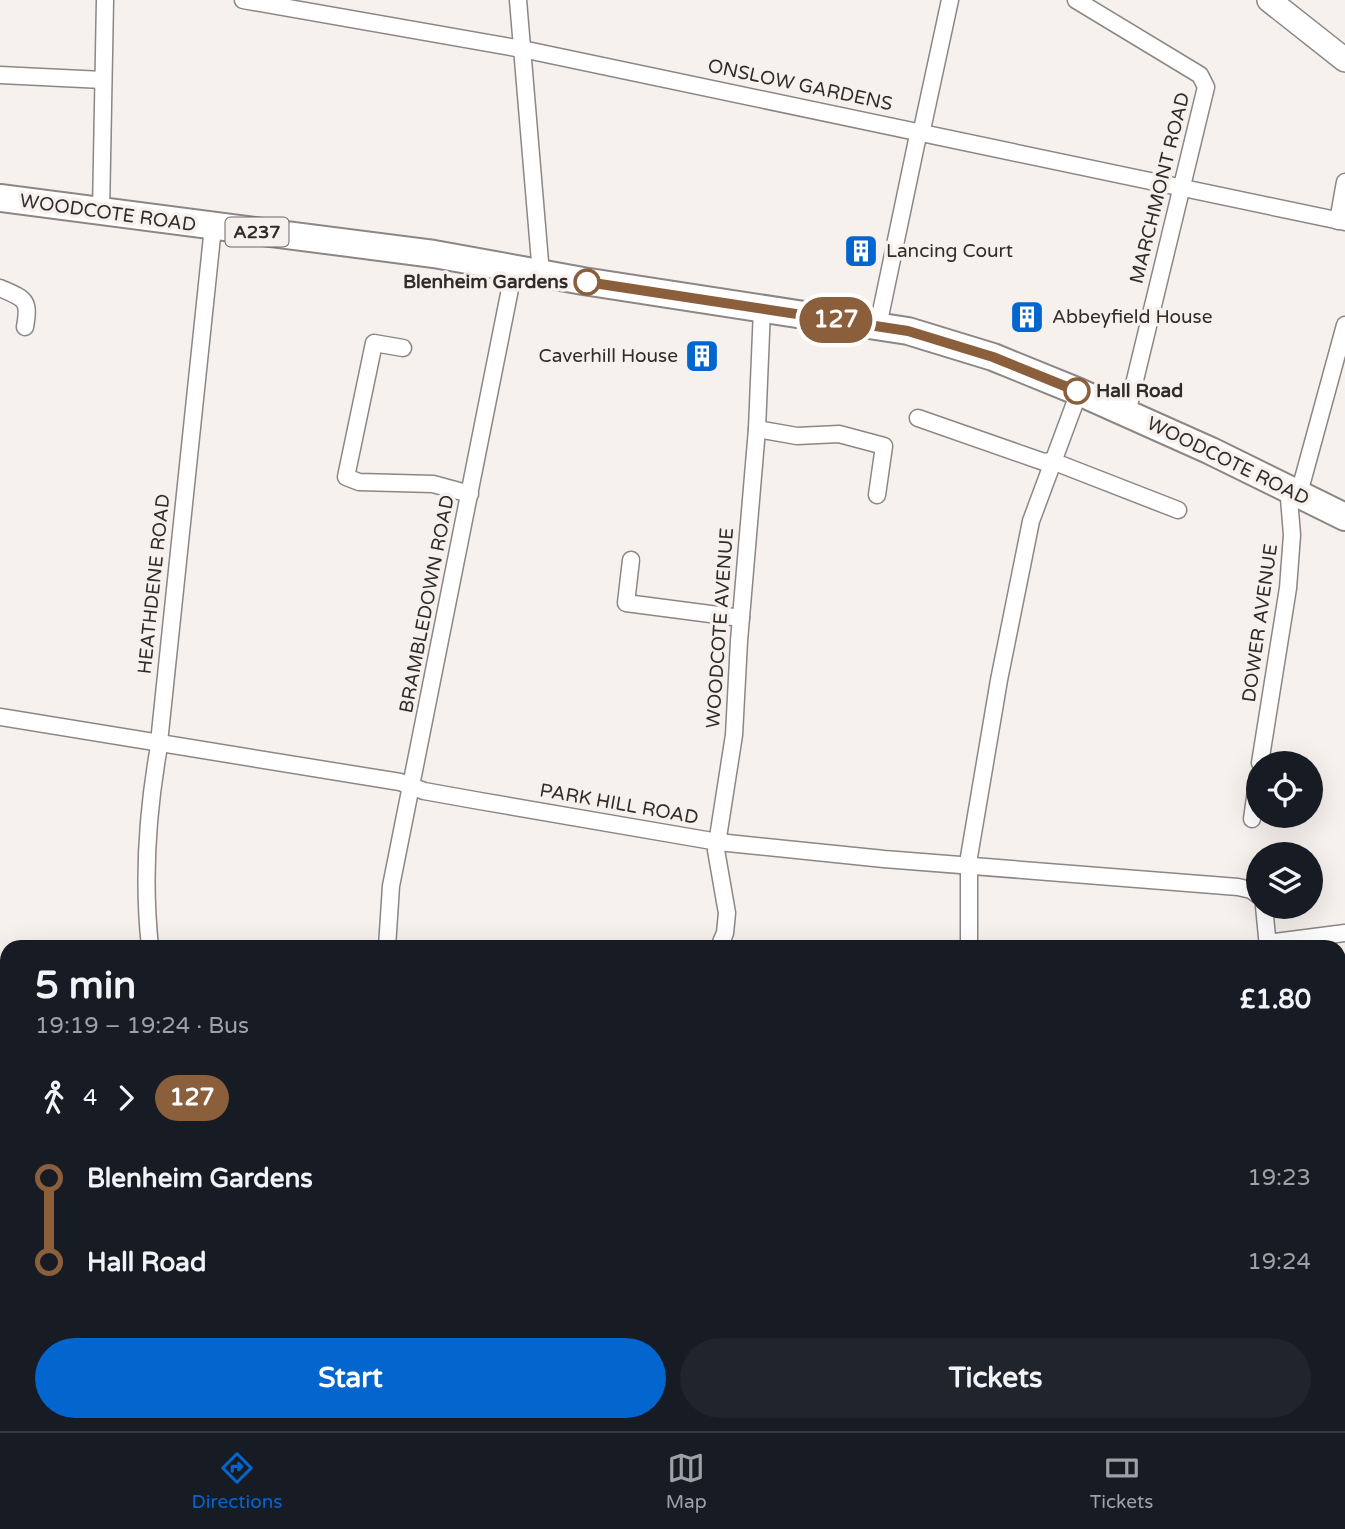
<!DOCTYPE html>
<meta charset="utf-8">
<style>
body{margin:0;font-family:"Varela Round",sans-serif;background:#20242c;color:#f1f3f6;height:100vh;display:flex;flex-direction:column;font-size:26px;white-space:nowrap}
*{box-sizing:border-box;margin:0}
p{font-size:23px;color:#9ea1a6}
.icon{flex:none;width:38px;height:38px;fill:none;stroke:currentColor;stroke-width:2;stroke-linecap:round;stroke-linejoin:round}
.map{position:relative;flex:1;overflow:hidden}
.details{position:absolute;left:0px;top:940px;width:1346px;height:492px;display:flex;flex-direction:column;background:#171b24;border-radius:21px 21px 0 0;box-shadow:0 7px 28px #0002}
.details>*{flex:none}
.badge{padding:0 14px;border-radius:23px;font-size:24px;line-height:46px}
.controls{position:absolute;left:1246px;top:751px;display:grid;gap:14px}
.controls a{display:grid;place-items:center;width:77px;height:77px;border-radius:50%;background:#171b24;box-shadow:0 7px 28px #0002;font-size:35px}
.map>.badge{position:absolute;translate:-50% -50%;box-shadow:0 0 0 4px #fff}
.legs{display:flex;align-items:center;gap:10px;height:77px;padding:0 35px;font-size:23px}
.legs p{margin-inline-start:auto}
.summary{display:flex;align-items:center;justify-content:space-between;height:119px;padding:0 35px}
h1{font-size:38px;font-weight:800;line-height:52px}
.action{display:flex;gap:14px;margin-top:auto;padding:14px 35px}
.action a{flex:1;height:80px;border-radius:42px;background:#0365ce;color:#fff;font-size:28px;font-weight:800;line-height:80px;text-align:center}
.action a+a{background:#20242c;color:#f1f3f6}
ul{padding:0 35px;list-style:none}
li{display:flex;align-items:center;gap:24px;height:84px;font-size:26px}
li i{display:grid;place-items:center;width:10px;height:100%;margin:0 9px;background:currentColor}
li i::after{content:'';width:18px;height:18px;margin:-9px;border:5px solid;border-radius:50%;background:#171b24}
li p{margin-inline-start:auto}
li:first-child i{background:linear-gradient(#0000 50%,currentColor 0)}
li:last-child i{background:linear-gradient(currentColor 50%,#0000 0)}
.tabs{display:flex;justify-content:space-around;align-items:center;height:98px;border-top:2px solid #363941;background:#171b24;font-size:19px;color:#9ea1a6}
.tabs a{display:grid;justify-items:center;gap:4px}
.tabs .current{color:#0365ce}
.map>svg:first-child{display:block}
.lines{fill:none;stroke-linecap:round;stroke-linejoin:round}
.street-casing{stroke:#8c8684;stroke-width:19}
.secondary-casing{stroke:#8c8684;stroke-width:26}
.primary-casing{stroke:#8c8684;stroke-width:30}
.street{stroke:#fff;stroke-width:16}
.secondary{stroke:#fff;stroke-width:23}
.primary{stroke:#fff;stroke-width:26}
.line-1-casing{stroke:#fff;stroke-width:16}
.line-1{stroke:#8b5e3c;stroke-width:10}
.stop-1-dot{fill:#fff;stroke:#8b5e3c;stroke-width:3.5}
.labels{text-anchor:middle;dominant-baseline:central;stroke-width:7;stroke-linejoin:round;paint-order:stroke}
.shield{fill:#f7f1ee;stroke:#6b6766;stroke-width:2}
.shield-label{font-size:18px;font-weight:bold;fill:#2f2c2b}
.street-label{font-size:19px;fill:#2f2c2b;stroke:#f7f1ee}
.poi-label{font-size:19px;fill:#2f2c2b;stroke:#f7f1ee;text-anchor:start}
.stop-label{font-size:19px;font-weight:bold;fill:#2f2c2b;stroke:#f7f1ee;text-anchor:end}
</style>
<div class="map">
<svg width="1345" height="1431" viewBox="0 0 1345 1431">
<rect width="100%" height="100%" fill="#f7f1ee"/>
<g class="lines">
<g class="street-casing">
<g id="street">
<polyline points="243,0 522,49 1345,222"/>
<polyline points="518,0 541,274"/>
<polyline points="1076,0 1200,75 1206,87 1127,413"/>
<polyline points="0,75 103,80"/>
<polyline points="101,212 105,0"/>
<polyline points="1338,221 1345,182"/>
<path d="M0,288c25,11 30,11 25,39"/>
<polyline points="878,326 917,140 923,125 950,0"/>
<polyline points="403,348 374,343 346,477 359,482 433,484 470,494"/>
<polyline points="918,418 1044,462 1052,461 1178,510"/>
<polyline points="757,429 797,436 839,434 884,446 877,495"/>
<polyline points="631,560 626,603 741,618"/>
<polyline points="0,717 400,782 424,791 480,801 718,842 884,859 1238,887 1251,890 1258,895"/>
<polyline points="1260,763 1288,588 1292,535 1289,498 1298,494 1301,486 1345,325"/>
<polyline points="1252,819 1258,776"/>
<polyline points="1264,906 1268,947"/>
<polyline points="1267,943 1345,933"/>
<path d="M150,947c-7,-65 -3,-131 8,-195l55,-525"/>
<polyline points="387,947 391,886 514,269"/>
<polyline points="719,947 725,933 727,913 716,850 734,735 739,641 757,429 762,309"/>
<polyline points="969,947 969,857 999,680 1031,521 1079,392"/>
<polyline points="0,1330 7,1334"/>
<polyline points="258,1424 278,1431"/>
<polyline points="999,1424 999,1431"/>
<polyline points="353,1431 354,1424"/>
<polyline points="1272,1431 1272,1424"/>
</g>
</g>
<g class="secondary-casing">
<polyline id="secondary" points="1269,0 1345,60"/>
</g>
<g class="primary-casing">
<polyline id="primary" points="0,198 434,254 583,281 908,331 993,357 1079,392 1211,451 1345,517"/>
</g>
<use href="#street" class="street"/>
<use href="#secondary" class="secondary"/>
<use href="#primary" class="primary"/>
</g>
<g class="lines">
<g class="line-1-casing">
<polyline id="line-1" points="587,282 908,331 993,357 1077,391"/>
</g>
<use href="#line-1" class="line-1"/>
</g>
<defs>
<g id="building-square" transform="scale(1.75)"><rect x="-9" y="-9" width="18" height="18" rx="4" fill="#0365ce" stroke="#f7f1ee"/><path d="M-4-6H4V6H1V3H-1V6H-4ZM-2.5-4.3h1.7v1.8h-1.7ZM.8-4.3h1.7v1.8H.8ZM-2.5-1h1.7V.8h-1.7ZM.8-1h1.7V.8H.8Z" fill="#fff"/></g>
</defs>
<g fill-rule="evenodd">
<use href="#building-square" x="861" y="251"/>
<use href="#building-square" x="1027" y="317"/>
<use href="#building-square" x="702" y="356"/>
</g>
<g class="stop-1-dot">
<circle cx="587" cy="282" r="12"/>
<circle cx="1077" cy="391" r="12"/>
</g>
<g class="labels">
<rect class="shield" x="225.5" y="217.5" width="63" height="29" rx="5"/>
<g class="shield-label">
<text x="257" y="232">A237</text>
</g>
<g class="street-label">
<text transform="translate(800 85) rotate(12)">ONSLOW GARDENS</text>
<text transform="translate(1160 188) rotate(-76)">MARCHMONT ROAD</text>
<text transform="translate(108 213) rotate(8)">WOODCOTE ROAD</text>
<text transform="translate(1228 461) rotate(26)">WOODCOTE ROAD</text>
<text transform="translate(154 584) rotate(-84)">HEATHDENE ROAD</text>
<text transform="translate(427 604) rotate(-79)">BRAMBLEDOWN ROAD</text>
<text transform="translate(1260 623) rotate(-82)">DOWER AVENUE</text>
<text transform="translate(720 628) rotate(-86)">WOODCOTE AVENUE</text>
<text transform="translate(619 804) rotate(10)">PARK HILL ROAD</text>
</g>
<g class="poi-label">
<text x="886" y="251">Lancing Court</text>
<text x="1052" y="317">Abbeyfield House</text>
<text x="678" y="356" text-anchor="end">Caverhill House</text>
</g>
<g class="stop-label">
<text x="568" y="282">Blenheim Gardens</text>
<text x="1096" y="391" text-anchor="start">Hall Road</text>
</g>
</g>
</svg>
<div class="controls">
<a><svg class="icon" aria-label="locate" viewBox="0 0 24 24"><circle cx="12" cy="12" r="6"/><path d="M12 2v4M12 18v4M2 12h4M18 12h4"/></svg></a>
<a><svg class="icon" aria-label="layers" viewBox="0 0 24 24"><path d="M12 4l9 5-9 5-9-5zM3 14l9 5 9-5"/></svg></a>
</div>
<b class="badge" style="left:836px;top:320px;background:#8b5e3c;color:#fff">127</b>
<section class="details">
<div class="summary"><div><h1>5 min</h1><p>19:19 – 19:24 · Bus</p></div><b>£1.80</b></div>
<div class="legs"><svg class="icon" aria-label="walk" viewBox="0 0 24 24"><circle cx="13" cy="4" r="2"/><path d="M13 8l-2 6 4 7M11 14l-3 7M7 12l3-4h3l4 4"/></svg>4<svg class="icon" aria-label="forward" viewBox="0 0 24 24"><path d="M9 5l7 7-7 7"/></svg><b class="badge" style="background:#8b5e3c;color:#fff">127</b></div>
<ul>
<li><i style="color:#8b5e3c"></i><b>Blenheim Gardens</b><p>19:23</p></li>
<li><i style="color:#8b5e3c"></i><b>Hall Road</b><p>19:24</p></li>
</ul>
<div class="action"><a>Start</a><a>Tickets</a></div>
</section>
</div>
<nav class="tabs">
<a class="current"><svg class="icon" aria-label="directions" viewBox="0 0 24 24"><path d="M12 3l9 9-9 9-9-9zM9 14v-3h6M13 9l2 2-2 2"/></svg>Directions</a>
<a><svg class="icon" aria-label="map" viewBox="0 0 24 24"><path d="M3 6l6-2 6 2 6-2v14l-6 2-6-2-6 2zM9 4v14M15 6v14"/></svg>Map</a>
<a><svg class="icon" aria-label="tickets" viewBox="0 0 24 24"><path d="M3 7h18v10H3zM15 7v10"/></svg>Tickets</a>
</nav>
